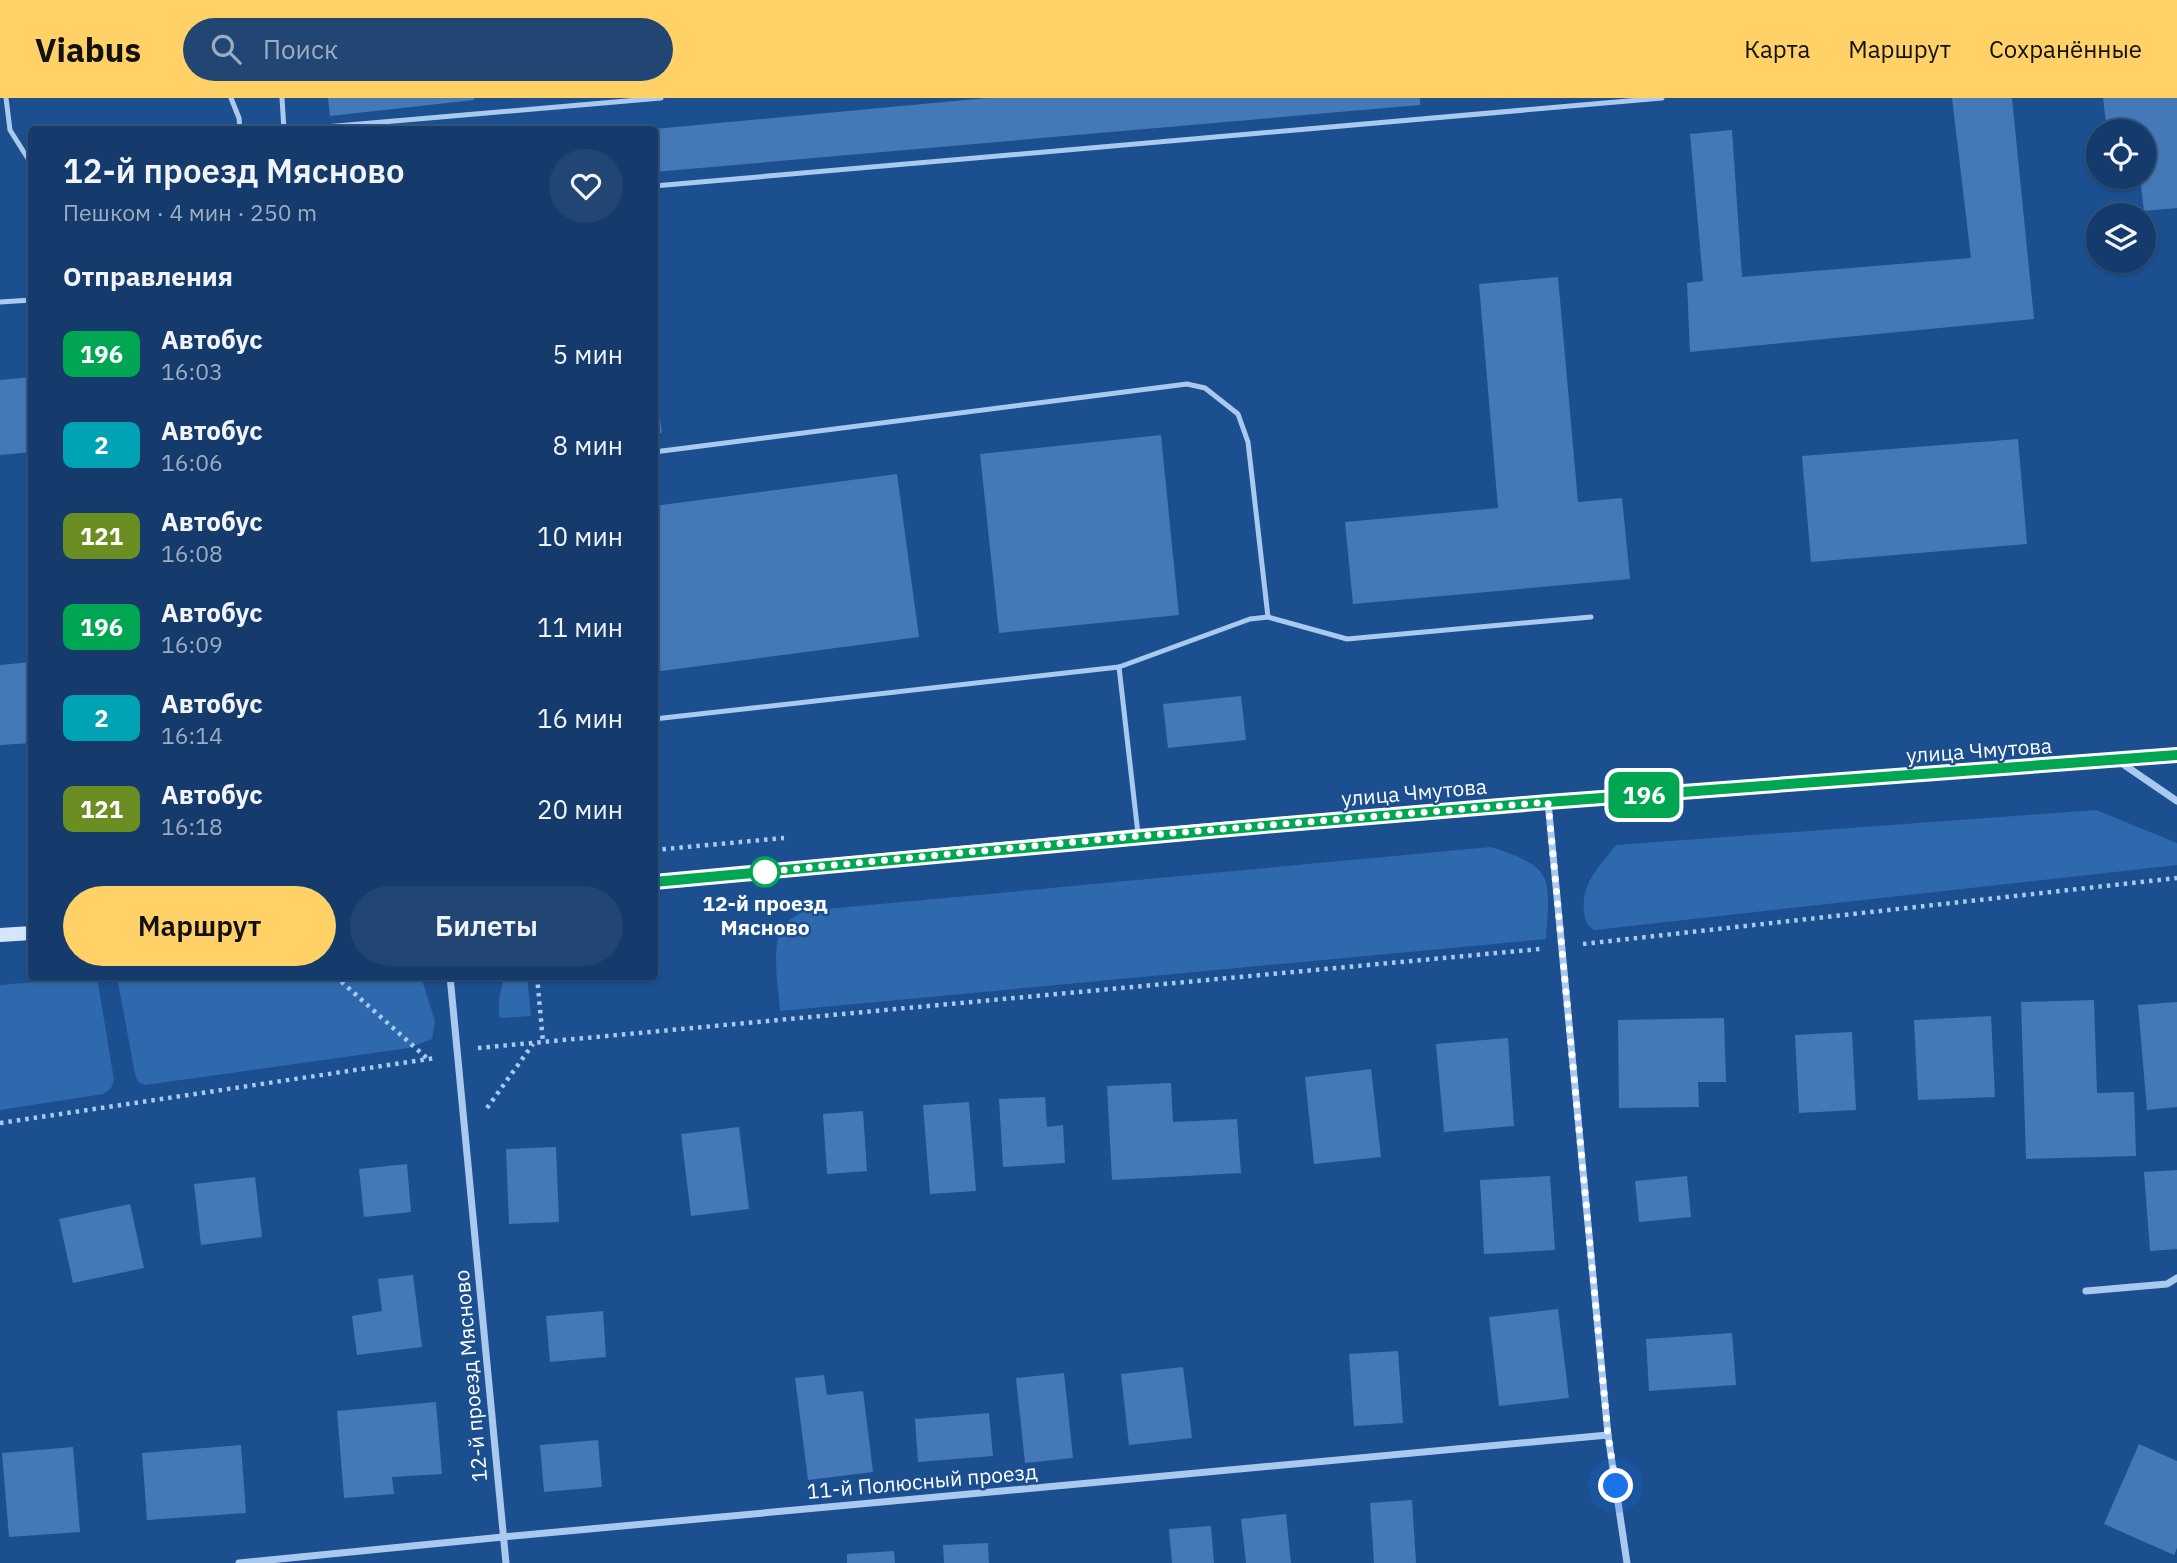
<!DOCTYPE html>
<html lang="ru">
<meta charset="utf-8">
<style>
body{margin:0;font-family:"IBM Plex Sans",sans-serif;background:#214673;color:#f1f3f6;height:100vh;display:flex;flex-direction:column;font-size:26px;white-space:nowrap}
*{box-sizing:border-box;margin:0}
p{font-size:23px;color:#9dadc1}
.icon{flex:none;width:38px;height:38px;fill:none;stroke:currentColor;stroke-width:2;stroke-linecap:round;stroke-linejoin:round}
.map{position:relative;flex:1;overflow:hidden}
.drawer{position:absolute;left:28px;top:28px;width:630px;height:854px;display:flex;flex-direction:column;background:#143b6b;border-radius:7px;box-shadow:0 2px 5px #0004,0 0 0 2px #33557e}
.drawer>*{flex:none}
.badge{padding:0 14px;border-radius:10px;font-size:24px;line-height:46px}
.fabs{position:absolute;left:2086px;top:21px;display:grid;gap:14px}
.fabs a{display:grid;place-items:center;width:70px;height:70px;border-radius:50%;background:#143b6b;box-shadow:0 2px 5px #0004,0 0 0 2px #33557e;font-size:35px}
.you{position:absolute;width:35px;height:35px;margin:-18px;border:5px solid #fff;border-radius:50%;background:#1a73e8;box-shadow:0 0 0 10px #1a73e833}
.map>.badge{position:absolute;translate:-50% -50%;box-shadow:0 0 0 4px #fff}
h2{padding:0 35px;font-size:26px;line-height:63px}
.round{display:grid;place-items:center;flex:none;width:74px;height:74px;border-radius:37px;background:#214673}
.head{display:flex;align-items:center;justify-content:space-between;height:119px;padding:0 35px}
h1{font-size:33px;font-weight:600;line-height:52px}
.action{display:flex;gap:14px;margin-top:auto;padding:14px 35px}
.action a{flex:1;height:80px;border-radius:42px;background:#ffd166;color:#111;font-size:28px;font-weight:600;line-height:80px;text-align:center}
.action a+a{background:#214673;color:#f1f3f6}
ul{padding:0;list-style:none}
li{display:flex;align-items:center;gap:21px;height:91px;padding:0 35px}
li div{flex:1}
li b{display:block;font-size:26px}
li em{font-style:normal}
li .badge{min-width:77px;font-weight:700;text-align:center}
header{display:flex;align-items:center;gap:42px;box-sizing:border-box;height:98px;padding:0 35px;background:#ffd166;color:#111}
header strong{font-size:33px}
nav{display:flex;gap:38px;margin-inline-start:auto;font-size:24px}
.search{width:490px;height:63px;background:#214673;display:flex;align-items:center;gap:18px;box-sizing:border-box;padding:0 24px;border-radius:38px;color:#9dadc1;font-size:26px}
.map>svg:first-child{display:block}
.green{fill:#2e69ad}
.building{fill:#4478b7}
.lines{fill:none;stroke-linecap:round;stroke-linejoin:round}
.path{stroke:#a9c9ee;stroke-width:4.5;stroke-dasharray:3.5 5;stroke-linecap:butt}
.service{stroke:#a9c9ee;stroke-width:5}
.minor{stroke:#a9c9ee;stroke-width:7}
.secondary{stroke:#d6e6fa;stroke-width:14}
.line-casing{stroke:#fff;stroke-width:16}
.line{stroke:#00a651;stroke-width:10}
.walk{stroke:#fff;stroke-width:7;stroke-dasharray:0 12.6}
.stop-dot{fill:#fff;stroke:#00a651;stroke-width:3.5}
.labels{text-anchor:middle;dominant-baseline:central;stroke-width:5;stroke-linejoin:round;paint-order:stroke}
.street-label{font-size:21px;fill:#fff;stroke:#1b4f8f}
.stop-label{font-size:21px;font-weight:bold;fill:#fff;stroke:#1b4f8f}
</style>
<header>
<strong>Viabus</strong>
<div class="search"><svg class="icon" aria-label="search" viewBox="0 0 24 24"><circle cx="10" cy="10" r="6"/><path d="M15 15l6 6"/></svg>Поиск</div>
<nav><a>Карта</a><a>Маршрут</a><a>Сохранённые</a></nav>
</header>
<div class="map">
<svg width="2177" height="1465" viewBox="0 0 2177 1465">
<rect width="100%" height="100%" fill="#1b4f8f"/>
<g class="green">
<path d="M2096,712l81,33v22l-582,65c-8,-4 -10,-9 -11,-18 -3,-29 15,-45 32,-67z"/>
<path d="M1491,749c64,20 59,31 55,92l-766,72c-1,-22 -10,-66 3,-84 5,-8 14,-12 22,-16z"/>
<polygon points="97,879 114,982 111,990 103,996 0,1012 0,887"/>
<polygon points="117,879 421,879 435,923 432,941 409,950 145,987 138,984 135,976"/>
<polygon points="504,879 527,879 531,918 502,920 499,918 499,901"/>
</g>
<g class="building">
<polygon points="328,0 474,0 474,2 330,18"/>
<polygon points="987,0 1420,0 1420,7 654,74 654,31"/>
<polygon points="1952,0 2012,0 2034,221 1690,254 1687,185 1703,183 1690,36 1732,32 1742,179 1971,160"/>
<polygon points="2103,0 2177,0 2177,110 2144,113 2140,79 2144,79 2144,33 2107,33"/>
<polygon points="1558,179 1578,404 1622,400 1630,481 1353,506 1345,424 1498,410 1479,186"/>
<polygon points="32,279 32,354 0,357 0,282"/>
<polygon points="654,286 656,286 662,335 654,335"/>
<polygon points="1161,337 1179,517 999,535 980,356"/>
<polygon points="2018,341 2027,446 1811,464 1802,358"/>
<polygon points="897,376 919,539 654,574 654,408"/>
<polygon points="32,564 32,645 0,647 0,567"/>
<polygon points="1241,598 1246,642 1168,650 1163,606"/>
<polygon points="2094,902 2097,995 2134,994 2136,1058 2026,1061 2021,904"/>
<polygon points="2177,904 2177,1009 2147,1012 2138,907"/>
<polygon points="1991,918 1995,999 1918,1002 1914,922"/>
<polygon points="1724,920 1726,984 1698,984 1699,1009 1619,1010 1618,922"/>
<polygon points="1852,934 1856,1012 1799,1015 1795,937"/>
<polygon points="1508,940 1514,1028 1444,1034 1436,946"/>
<polygon points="1371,971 1381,1059 1314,1066 1305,979"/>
<polygon points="1171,985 1173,1024 1237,1021 1241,1075 1112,1082 1107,988"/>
<polygon points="1045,999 1047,1029 1063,1027 1065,1065 1003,1069 999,1001"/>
<polygon points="969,1004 976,1093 930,1096 923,1007"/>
<polygon points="863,1013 867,1073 827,1076 823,1016"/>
<polygon points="739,1029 749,1111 691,1118 681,1036"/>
<polygon points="556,1049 559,1124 509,1126 506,1051"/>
<polygon points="407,1066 411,1114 364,1119 359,1071"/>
<polygon points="2177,1072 2177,1151 2150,1153 2144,1074"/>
<polygon points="1550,1078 1555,1152 1484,1156 1480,1082"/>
<polygon points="1687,1078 1691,1119 1639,1124 1635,1083"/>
<polygon points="255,1079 262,1139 201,1147 194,1086"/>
<polygon points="130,1106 144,1170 73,1185 59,1121"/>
<polygon points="413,1177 422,1249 357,1257 352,1218 382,1213 378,1181"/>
<polygon points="1558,1211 1569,1300 1499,1308 1489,1219"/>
<polygon points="603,1213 606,1259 550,1264 546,1218"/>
<polygon points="1732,1235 1736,1287 1649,1293 1646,1241"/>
<polygon points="1398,1253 1403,1325 1354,1328 1349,1256"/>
<polygon points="1183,1269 1192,1340 1129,1347 1121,1276"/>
<polygon points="1064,1275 1073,1360 1025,1365 1016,1280"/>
<polygon points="824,1277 827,1297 863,1293 873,1374 808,1382 795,1280"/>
<polygon points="436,1304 442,1376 392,1379 394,1396 344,1400 337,1313"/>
<polygon points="989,1315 993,1358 918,1364 915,1321"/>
<polygon points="598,1342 602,1389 544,1394 540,1347"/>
<polygon points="2139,1346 2177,1363 2177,1450 2174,1457 2104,1426"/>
<polygon points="241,1347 246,1415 147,1422 142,1355"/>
<polygon points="73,1349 80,1434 9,1439 2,1355"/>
<polygon points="1412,1402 1416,1465 1374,1465 1370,1405"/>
<polygon points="1286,1416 1291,1465 1246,1465 1241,1421"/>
<polygon points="1211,1428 1214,1465 1172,1465 1169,1431"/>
<polygon points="988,1445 989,1465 944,1465 943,1447"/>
<polygon points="894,1453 895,1465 847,1465 847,1456"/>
</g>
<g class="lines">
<g class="path">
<polyline points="654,752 784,740"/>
<polyline points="1583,846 2177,780"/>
<polyline points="335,878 429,962"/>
<polyline points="537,878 543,944"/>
<polyline points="478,950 1540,851"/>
<polyline points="487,1010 533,946"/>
<polyline points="0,1025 436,960"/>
</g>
<g class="service">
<polyline points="6,0 10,32 32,67"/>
<polyline points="231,0 239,20 240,32"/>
<polyline points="282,0 284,32"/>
<polyline points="290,32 661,0"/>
<polyline points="654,88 1662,0"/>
<polyline points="0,204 32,202"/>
<polyline points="654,354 1187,286 1205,290 1238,316 1248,344 1268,519"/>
<polyline points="1119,569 1138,736"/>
<polyline points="654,621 1119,569 1250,521 1268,519 1347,541 1591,519"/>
</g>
<g class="minor">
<polyline points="2120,664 2177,703"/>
<polyline points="1548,704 1608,1337 1627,1465"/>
<polyline points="450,878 506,1465"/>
<polyline points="2086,1193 2167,1186 2177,1180"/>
<polyline points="239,1465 503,1439 1608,1337"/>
</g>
<g class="secondary">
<polyline points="654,784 1138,738 1548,704 2177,657"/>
<polyline points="0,837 32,835"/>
</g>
</g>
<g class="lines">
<g class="line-casing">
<polyline id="line" points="654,784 1275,727 1548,704 2177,657"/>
</g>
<use href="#line" class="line"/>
<polyline class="walk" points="765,774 762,774 1138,738 1548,704 1608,1337 1616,1388"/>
</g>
<circle class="stop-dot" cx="765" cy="774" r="14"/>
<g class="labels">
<g class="street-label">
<text transform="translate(1979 652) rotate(-4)">улица Чмутова</text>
<text transform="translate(1414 694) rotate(-5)">улица Чмутова</text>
<text transform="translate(470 1278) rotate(-95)">12-й проезд Мясново</text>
<text transform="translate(922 1383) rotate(-5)">11-й Полюсный проезд</text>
</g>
<g class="stop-label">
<text x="765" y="805">12-й проезд<tspan x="765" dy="24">Мясново</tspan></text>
</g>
</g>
</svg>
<div class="fabs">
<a><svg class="icon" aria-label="locate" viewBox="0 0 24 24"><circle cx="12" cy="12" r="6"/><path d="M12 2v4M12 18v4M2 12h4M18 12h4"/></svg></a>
<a><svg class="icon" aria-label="layers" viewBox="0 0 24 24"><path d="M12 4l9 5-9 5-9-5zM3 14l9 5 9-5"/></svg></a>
</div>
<div class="you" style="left:1616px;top:1388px"></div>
<b class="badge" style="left:1644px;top:697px;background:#00a651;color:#fff">196</b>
<section class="drawer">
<div class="head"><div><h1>12-й проезд Мясново</h1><p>Пешком · 4 мин · 250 m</p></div><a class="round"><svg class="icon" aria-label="heart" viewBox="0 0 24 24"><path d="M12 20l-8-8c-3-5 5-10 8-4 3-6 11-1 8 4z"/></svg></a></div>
<h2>Отправления</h2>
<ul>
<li><span class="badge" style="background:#00a651;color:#fff">196</span><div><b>Автобус</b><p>16:03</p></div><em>5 мин</em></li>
<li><span class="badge" style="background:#00a3b4;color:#fff">2</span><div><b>Автобус</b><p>16:06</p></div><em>8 мин</em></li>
<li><span class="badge" style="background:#6b8e23;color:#fff">121</span><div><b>Автобус</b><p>16:08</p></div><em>10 мин</em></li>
<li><span class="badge" style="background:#00a651;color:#fff">196</span><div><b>Автобус</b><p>16:09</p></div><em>11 мин</em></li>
<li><span class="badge" style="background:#00a3b4;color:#fff">2</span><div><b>Автобус</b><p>16:14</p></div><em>16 мин</em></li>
<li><span class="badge" style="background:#6b8e23;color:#fff">121</span><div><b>Автобус</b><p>16:18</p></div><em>20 мин</em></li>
</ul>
<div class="action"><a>Маршрут</a><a>Билеты</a></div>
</section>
</div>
